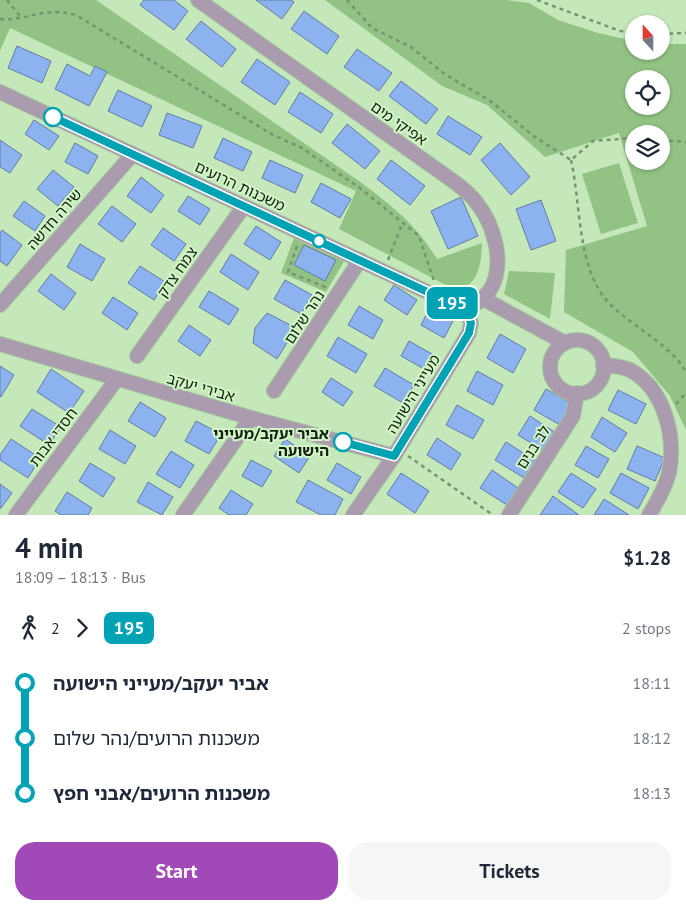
<!DOCTYPE html>
<meta charset="utf-8">
<style>
body{margin:0;font-family:"PT Sans","Noto Sans Hebrew",sans-serif;background:#f6f6f7;color:#1f2937;height:100vh;display:flex;flex-direction:column;font-size:19px;white-space:nowrap}
*{box-sizing:border-box;margin:0}
p{font-size:16px;color:#747a83}
.icon{flex:none;width:28px;height:28px;fill:none;stroke:currentColor;stroke-width:2;stroke-linecap:round;stroke-linejoin:round}
.map{position:relative;height:515px;overflow:hidden}
.sheet{display:flex;flex-direction:column;background:#fff;flex:1}
.sheet>*{flex:none}
.badge{padding:0 10px;border-radius:8px;font-size:18px;line-height:32px}
.needle{width:32px;rotate:339deg}
.controls{position:absolute;left:625px;top:15px;display:grid;gap:10px}
.controls a{display:grid;place-items:center;width:45px;height:45px;border-radius:50%;background:#fff;box-shadow:0 1px 4px #0004;font-size:25px}
.map>.badge{position:absolute;translate:-50% -50%;box-shadow:0 0 0 2px #fff}
.legs{display:flex;align-items:center;gap:8px;height:55px;padding:0 15px;font-size:16px}
.legs p{margin-inline-start:auto}
.summary{display:flex;align-items:center;justify-content:space-between;height:85px;padding:0 15px}
h1{font-size:28px;font-weight:600;line-height:38px}
.button{display:flex;gap:10px;margin-top:auto;padding:10px 15px}
.button a{flex:1;height:58px;border-radius:20px;background:#a14ab7;color:#fff;font-size:20px;font-weight:600;line-height:58px;text-align:center}
.button a+a{background:#f6f6f7;color:#1f2937}
ul{padding:0 15px;list-style:none}
li{display:flex;align-items:center;gap:18px;height:55px;font-size:19px}
li i{display:grid;place-items:center;width:8px;height:100%;margin:0 6px;background:currentColor}
li i::after{content:'';width:12px;height:12px;margin:-6px;border:4px solid;border-radius:50%;background:#fff}
li p{margin-inline-start:auto}
li:first-child i{background:linear-gradient(#0000 50%,currentColor 0)}
li:last-child i{background:linear-gradient(currentColor 50%,#0000 0)}
.map>svg:first-child{display:block}
.green{fill:#92c384;fill-rule:evenodd}
.building{fill:#8cb3f0;stroke:#617ca6}
.lines{fill:none;stroke-linecap:round;stroke-linejoin:round}
.minor-casing{stroke:#a4c49b;stroke-width:16}
.path{stroke:#789371;stroke-width:2.5;stroke-dasharray:4 4;stroke-linecap:butt}
.minor{stroke:#ab9baf;stroke-width:14}
.line-1-casing{stroke:#fff;stroke-width:11}
.line-1{stroke:#00a3b4;stroke-width:8}
.stop-1-dot{fill:#fff;stroke:#00a3b4;stroke-width:2.5}
.labels{text-anchor:middle;dominant-baseline:central;stroke-width:4;stroke-linejoin:round;paint-order:stroke}
.street-label{font-size:15px;fill:#13200f;stroke:#d1f5c7}
.stop-label{font-size:15px;font-weight:bold;fill:#13200f;stroke:#d1f5c7;text-anchor:end}
</style>
<div class="map">
<svg width="686" height="515" viewBox="0 0 686 515">
<rect width="100%" height="100%" fill="#c4e8ba"/>
<g class="green">
<path d="M0,0h96l263,181c32,24 57,43 78,78l45,-16c0,14 -3,44 -22,44 -5,0 -11,-2 -16,-3l-105,-55 17,-38 -346,-163 -10,23z"/>
<path d="M325,0h182l22,3 29,17 40,13 36,8v10h27v-7h25v386l-16,-34 -37,-44 -69,-40 2,-62 81,-24 -28,-93 -74,24 -58,-52 -45,-19zM634,79h27v27h-27zM634,134h27v27h-27z"/>
<polygon points="619,163 638,223 601,234 582,174"/>
<polygon points="294,238 346,258 326,292 281,273"/>
<polygon points="509,271 555,273 550,319 504,294"/>
</g>
<g class="building">
<polygon points="144,0 174,0 188,11 174,30 140,5"/>
<polygon points="256,0 291,0 294,2 282,19"/>
<polygon points="304,11 339,36 327,54 291,29"/>
<polygon points="201,21 236,49 222,67 186,39"/>
<polygon points="17,46 51,61 42,83 8,68"/>
<polygon points="357,49 392,73 379,91 344,67"/>
<polygon points="257,59 290,82 275,105 241,82"/>
<polygon points="67,64 90,76 95,66 107,72 89,106 55,89"/>
<polygon points="401,81 438,109 426,124 389,96"/>
<polygon points="118,90 152,106 142,127 108,111"/>
<polygon points="300,92 333,114 321,133 288,112"/>
<polygon points="167,113 202,126 193,148 159,135"/>
<polygon points="448,116 482,137 470,155 437,134"/>
<polygon points="34,120 59,136 49,150 25,134"/>
<polygon points="347,124 380,151 365,169 332,143"/>
<polygon points="223,138 252,152 243,171 214,158"/>
<polygon points="0,140 22,155 10,173 0,167"/>
<polygon points="75,143 98,156 88,174 65,162"/>
<polygon points="500,143 530,177 511,195 481,160"/>
<polygon points="270,160 303,175 295,193 262,178"/>
<polygon points="391,160 425,186 410,205 377,179"/>
<polygon points="53,170 74,187 58,206 37,189"/>
<polygon points="141,177 164,195 151,213 127,196"/>
<polygon points="321,183 351,199 340,218 311,202"/>
<polygon points="188,196 210,209 200,225 178,211"/>
<polygon points="461,197 478,236 448,249 431,211"/>
<polygon points="541,200 556,241 531,250 516,209"/>
<polygon points="24,201 45,216 35,231 13,216"/>
<polygon points="112,206 136,224 122,242 98,224"/>
<polygon points="256,226 281,242 270,260 244,244"/>
<polygon points="163,228 186,244 174,261 151,245"/>
<polygon points="2,230 22,245 7,266 0,261 0,233"/>
<polygon points="80,244 105,259 92,281 67,267"/>
<polygon points="304,245 336,260 325,281 294,265"/>
<polygon points="231,254 259,272 248,290 220,272"/>
<polygon points="140,266 165,282 154,300 128,283"/>
<polygon points="51,274 76,293 64,310 38,291"/>
<polygon points="285,280 312,295 301,314 274,299"/>
<polygon points="394,285 417,300 407,315 384,300"/>
<polygon points="209,291 239,309 229,325 199,307"/>
<polygon points="113,297 138,313 127,330 102,313"/>
<polygon points="359,306 383,320 373,339 348,325"/>
<polygon points="430,307 454,319 444,338 421,325"/>
<polygon points="267,313 296,328 277,359 253,343 255,328"/>
<polygon points="189,325 211,340 200,356 178,341"/>
<polygon points="500,334 526,349 513,373 487,358"/>
<polygon points="338,337 367,354 356,373 327,356"/>
<polygon points="409,341 432,354 424,369 401,356"/>
<polygon points="0,366 14,375 1,397 0,396"/>
<polygon points="385,368 414,385 403,403 374,386"/>
<polygon points="51,369 84,391 69,413 37,392"/>
<polygon points="477,371 503,385 493,405 467,391"/>
<polygon points="331,378 353,392 343,406 322,392"/>
<polygon points="546,389 574,405 562,426 534,410"/>
<polygon points="618,390 646,404 636,424 608,410"/>
<polygon points="140,402 166,418 155,437 128,421"/>
<polygon points="457,405 484,420 473,439 446,425"/>
<polygon points="32,409 61,427 49,445 20,426"/>
<polygon points="530,416 556,433 544,451 518,435"/>
<polygon points="602,417 627,433 615,452 591,437"/>
<polygon points="196,421 221,434 209,454 185,441"/>
<polygon points="110,430 136,446 125,464 99,449"/>
<polygon points="437,438 461,454 451,470 427,455"/>
<polygon points="11,439 40,458 28,478 0,460 0,455"/>
<polygon points="285,439 310,456 299,473 274,456"/>
<polygon points="506,442 536,461 524,478 495,460"/>
<polygon points="586,446 609,459 598,478 575,465"/>
<polygon points="637,446 665,458 655,481 627,469"/>
<polygon points="171,451 194,465 180,488 156,474"/>
<polygon points="251,460 272,471 262,487 242,476"/>
<polygon points="90,463 115,478 103,497 79,481"/>
<polygon points="337,463 361,477 351,494 327,480"/>
<polygon points="492,470 518,488 507,505 480,488"/>
<polygon points="401,473 429,491 415,513 387,494"/>
<polygon points="571,473 596,489 583,508 558,492"/>
<polygon points="621,473 649,488 638,509 610,493"/>
<polygon points="308,480 343,499 335,515 321,515 296,502"/>
<polygon points="148,482 173,497 162,515 137,502"/>
<polygon points="0,484 12,493 1,508 0,508"/>
<polygon points="231,490 253,504 246,515 229,515 219,508"/>
<polygon points="67,492 92,508 88,515 61,515 55,511"/>
<polygon points="553,496 579,515 540,515"/>
<polygon points="604,499 629,515 594,515"/>
</g>
<g class="lines">
<g class="minor-casing">
<g id="minor">
<path d="M198,0l248,176c11,8 22,15 30,26 18,22 30,62 14,88 -6,9 -15,14 -24,20"/>
<polyline points="0,92 466,310"/>
<polyline points="482,298 565,343"/>
<polyline points="0,305 133,154"/>
<circle cx="577" cy="367" r="27"/>
<polyline points="0,344 251,418 394,456"/>
<polyline points="137,356 244,206"/>
<path d="M603,365c10,1 18,1 27,5 35,19 46,67 39,103 -4,15 -12,29 -20,42"/>
<polyline points="274,391 360,260"/>
<polyline points="16,515 117,379"/>
<polyline points="183,515 251,418"/>
<polyline points="353,515 394,456 469,333 471,323 466,310"/>
<polyline points="509,515 573,416 577,393"/>
</g>
</g>
<g class="path">
<polyline points="7,0 20,16"/>
<polyline points="347,0 372,28 411,47 446,75 489,100 535,137 571,160 593,141 634,138"/>
<polyline points="537,0 620,31 634,32"/>
<path d="M0,19c29,2 42,-13 76,-4l197,120 29,13 58,40 59,48 15,45"/>
<polyline points="661,34 686,33"/>
<polyline points="661,140 686,142"/>
<path d="M571,160c10,44 6,108 37,142 20,22 68,46 78,71"/>
<polyline points="297,246 288,272 325,287 326,286"/>
<polyline points="388,260 402,224"/>
<polyline points="676,404 686,393"/>
<polyline points="408,456 493,515"/>
</g>
<use href="#minor" class="minor"/>
</g>
<g class="lines">
<g class="line-1-casing">
<polyline id="line-1" points="53,117 466,310 471,323 469,333 394,456 343,442"/>
</g>
<use href="#line-1" class="line-1"/>
</g>
<g class="stop-1-dot">
<circle cx="53" cy="117" r="9"/>
<circle cx="319" cy="241" r="6"/>
<circle cx="343" cy="442" r="9"/>
</g>
<g class="labels">
<g class="street-label">
<text transform="translate(399 123) rotate(35)">אפיקי מים</text>
<text transform="translate(240 186) rotate(25)">משכנות הרועים</text>
<text transform="translate(54 219) rotate(-49)">שירה חדשה</text>
<text transform="translate(177 272) rotate(-55)">צמח צדק</text>
<text transform="translate(304 317) rotate(-57)">נהר שלום</text>
<text transform="translate(201 387) rotate(16)">אבירי יעקב</text>
<text transform="translate(413 394) rotate(-59)">מעייני הישועה</text>
<text transform="translate(53 437) rotate(-53)">חסדי אבות</text>
<text transform="translate(533 447) rotate(-57)">לב בנים</text>
</g>
<g class="stop-label">
<text x="329" y="433">אביר יעקב/מעייני<tspan x="329" dy="17">הישועה</tspan></text>
</g>
</g>
</svg>
<div class="controls">
<a><svg class="needle" viewBox="-14 -14 28 28"><path d="M0-13l5 13h-10z" fill="#e53935"/><path d="M0 13l5-13h-10z" fill="#747a83"/></svg></a>
<a><svg class="icon" aria-label="locate" viewBox="0 0 24 24"><circle cx="12" cy="12" r="6"/><path d="M12 2v4M12 18v4M2 12h4M18 12h4"/></svg></a>
<a><svg class="icon" aria-label="layers" viewBox="0 0 24 24"><path d="M12 4l9 5-9 5-9-5zM3 14l9 5 9-5"/></svg></a>
</div>
<b class="badge" style="left:452px;top:303px;background:#00a3b4;color:#fff">195</b>
</div>
<section class="sheet">
<div class="summary"><div><h1>4 min</h1><p>18:09 – 18:13 · Bus</p></div><b>$1.28</b></div>
<div class="legs"><svg class="icon" aria-label="walk" viewBox="0 0 24 24"><circle cx="13" cy="4" r="2"/><path d="M13 8l-2 6 4 7M11 14l-3 7M7 12l3-4h3l4 4"/></svg>2<svg class="icon" aria-label="forward" viewBox="0 0 24 24"><path d="M9 5l7 7-7 7"/></svg><b class="badge" style="background:#00a3b4;color:#fff">195</b><p>2 stops</p></div>
<ul>
<li><i style="color:#00a3b4"></i><b>אביר יעקב/מעייני הישועה</b><p>18:11</p></li>
<li><i style="color:#00a3b4"></i><span>משכנות הרועים/נהר שלום</span><p>18:12</p></li>
<li><i style="color:#00a3b4"></i><b>משכנות הרועים/אבני חפץ</b><p>18:13</p></li>
</ul>
<div class="button"><a>Start</a><a>Tickets</a></div>
</section>
